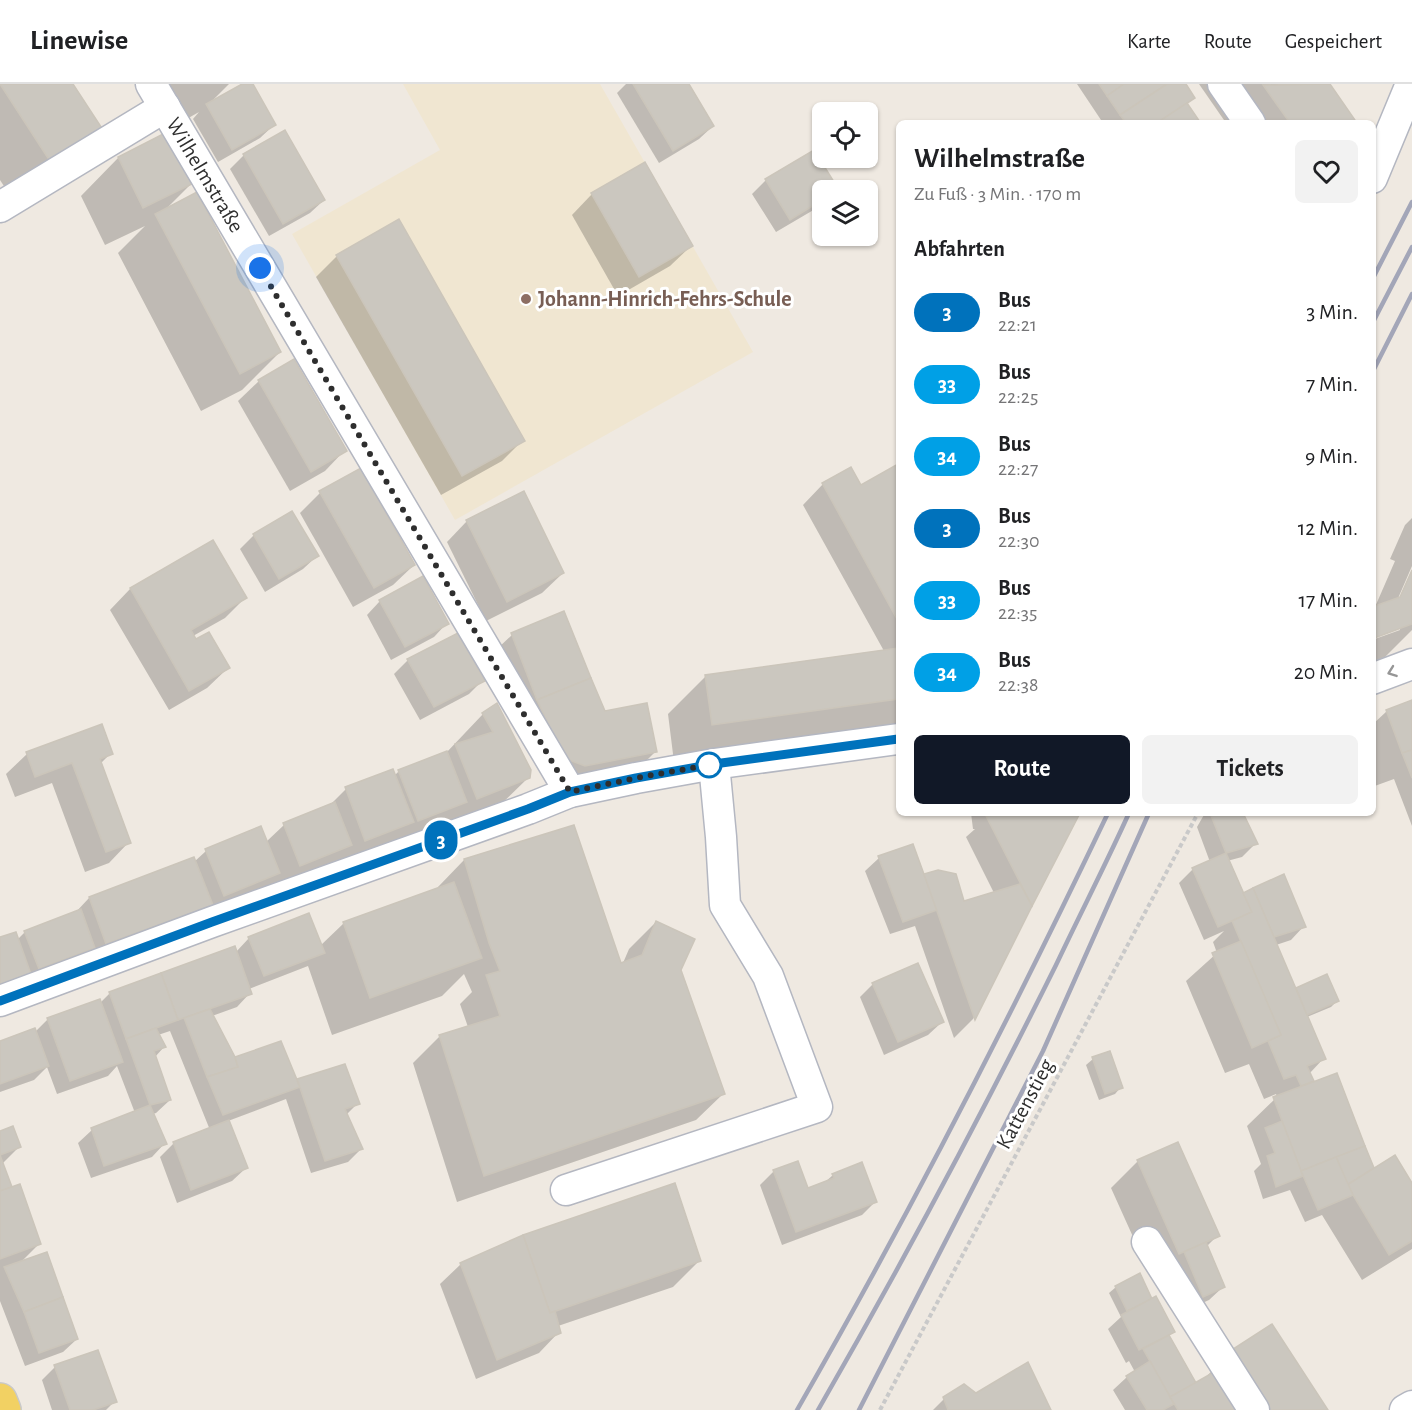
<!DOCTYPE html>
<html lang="de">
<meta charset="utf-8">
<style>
body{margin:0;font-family:"Alegreya Sans",sans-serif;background:#f2f2f2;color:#202124;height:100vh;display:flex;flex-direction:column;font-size:22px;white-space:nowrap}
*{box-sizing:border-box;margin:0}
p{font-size:20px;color:#757577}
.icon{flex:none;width:33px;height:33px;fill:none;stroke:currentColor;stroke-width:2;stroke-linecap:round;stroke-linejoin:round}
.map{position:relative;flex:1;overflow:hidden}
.side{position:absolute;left:896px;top:36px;width:480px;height:696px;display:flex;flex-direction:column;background:#fff;border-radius:9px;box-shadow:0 2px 4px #0004}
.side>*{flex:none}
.badge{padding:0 12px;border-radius:20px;font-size:21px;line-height:39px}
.buttons{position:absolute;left:812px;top:18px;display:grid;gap:12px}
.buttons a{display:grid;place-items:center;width:66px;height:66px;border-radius:9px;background:#fff;box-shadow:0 2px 4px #0004;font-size:30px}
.you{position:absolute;width:30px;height:30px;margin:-15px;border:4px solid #fff;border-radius:50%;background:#1a73e8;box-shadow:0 0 0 9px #1a73e833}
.map>.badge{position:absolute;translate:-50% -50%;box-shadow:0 0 0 3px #fff}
h2{padding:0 18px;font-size:22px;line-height:54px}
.round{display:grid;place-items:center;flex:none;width:63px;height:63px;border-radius:9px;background:#f2f2f2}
.summary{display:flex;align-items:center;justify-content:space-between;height:102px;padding:0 18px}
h1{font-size:28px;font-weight:700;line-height:45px}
.action{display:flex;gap:12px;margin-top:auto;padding:12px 18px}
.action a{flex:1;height:69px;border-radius:9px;background:#111827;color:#fff;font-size:24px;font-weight:700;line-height:69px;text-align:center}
.action a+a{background:#f2f2f2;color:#202124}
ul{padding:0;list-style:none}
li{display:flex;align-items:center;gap:18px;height:72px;padding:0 18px}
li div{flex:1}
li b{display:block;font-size:22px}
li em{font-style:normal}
li .badge{min-width:66px;font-weight:700;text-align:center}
header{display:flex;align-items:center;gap:36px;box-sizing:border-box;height:84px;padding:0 30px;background:#fff;border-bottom:2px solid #e0e0e0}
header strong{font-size:28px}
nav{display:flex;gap:33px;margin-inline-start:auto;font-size:21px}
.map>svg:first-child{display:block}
.education{fill:#f0e6d1}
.shadow{fill:#0003}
.building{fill:#cbc7bf;stroke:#cbc5ba;stroke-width:1.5}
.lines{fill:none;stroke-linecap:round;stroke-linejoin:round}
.minor-casing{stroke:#b4b7c1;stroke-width:33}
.major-casing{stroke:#c9c9c9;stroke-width:36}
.path{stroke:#c9c9c9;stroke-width:4;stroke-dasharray:4.5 3;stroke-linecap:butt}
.minor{stroke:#fff;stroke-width:30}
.major{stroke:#f2d163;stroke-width:33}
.rail{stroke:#a3a6b8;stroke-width:4.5}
.oneway{stroke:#969696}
.line-casing{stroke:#fff;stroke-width:14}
.line{stroke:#0072bc;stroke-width:9}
.walk{stroke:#2e2e2e;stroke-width:6;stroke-dasharray:0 10.8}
.education-dot{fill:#8d6e63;stroke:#fff;stroke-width:2}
.stop-dot{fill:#fff;stroke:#0072bc;stroke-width:3}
.labels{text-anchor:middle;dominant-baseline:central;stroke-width:6;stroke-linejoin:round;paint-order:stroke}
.street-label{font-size:22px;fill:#2e2e2e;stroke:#fff}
.education-label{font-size:22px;font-weight:bold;fill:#785e54;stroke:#fff;text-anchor:start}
</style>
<header>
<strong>Linewise</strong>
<nav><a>Karte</a><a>Route</a><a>Gespeichert</a></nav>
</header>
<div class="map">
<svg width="1412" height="1326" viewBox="0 0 1412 1326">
<rect width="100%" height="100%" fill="#efe9e1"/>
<polygon class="education" points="403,0 600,0 753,268 455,436 292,150 440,66"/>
<g class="shadow">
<polygon points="0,0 71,0 105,52 17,122 0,96"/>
<polygon points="144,0 229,0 210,19 245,0 251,0 274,41 260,54 218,78 193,35 199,28 169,45"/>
<polygon points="626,0 687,0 713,42 699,55 659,79 617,9"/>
<polygon points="1077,0 1183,0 1193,14 1186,20 1199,39 1103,39"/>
<polygon points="1199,0 1328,0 1355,39 1226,39"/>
<polygon points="167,50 191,100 165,126 280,268 242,306 201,327 118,169 145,142 105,161 81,112 118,74"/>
<polygon points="814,68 837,106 822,106 822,121 776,148 752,110 766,96"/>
<polygon points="244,71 324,116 310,129 269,152 230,85"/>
<polygon points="592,110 691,162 670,182 618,212 572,131"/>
<polygon points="337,172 523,356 502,377 441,411 316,193"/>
<polygon points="259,297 345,366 325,387 290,407 238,317"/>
<polygon points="898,382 898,643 674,678 668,630 706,592 884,567 803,421 823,400 860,403"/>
<polygon points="320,409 414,481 393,501 353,523 300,429"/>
<polygon points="292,429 317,472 303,485 265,508 240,465 254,451"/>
<polygon points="1412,434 1412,482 1396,519 1399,520 1412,489 1412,546 1385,573 1372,578 1372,556 1400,546 1400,543 1375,523 1395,477 1390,475 1405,441"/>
<polygon points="467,437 563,489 542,509 486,537 447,458"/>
<polygon points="213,458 245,514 225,534 193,552 196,557 228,584 207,604 169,626 110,526 130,505"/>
<polygon points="380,517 447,539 434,553 391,576 367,531"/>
<polygon points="457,551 483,596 469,610 420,636 394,590 408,576"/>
<polygon points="512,551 604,629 655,668 635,688 564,702 544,694 518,638 498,564"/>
<polygon points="1412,617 1412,742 1394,695 1372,703 1372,641 1387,627"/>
<polygon points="483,630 529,693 490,731 1,922 0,855 17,856 25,848 75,829 89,814 194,778 206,767 266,758 284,741 328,723 346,705 394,692 399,687 446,669"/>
<polygon points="111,669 100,680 129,758 109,779 85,788 52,699 15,713 6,690 27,670"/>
<polygon points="971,729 1078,729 973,935 954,954 915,842 890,850 865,787 879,774 923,793 925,792 963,819 994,809 966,753 975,745 973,745"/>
<polygon points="1205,729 1241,729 1256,759 1242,773 1227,777 1244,810 1254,806 1304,842 1291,856 1276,861 1295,906 1326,892 1337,917 1331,923 1307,933 1324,974 1309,990 1312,996 1306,1003 1373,1084 1368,1088 1412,1102 1412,1165 1362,1196 1322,1131 1305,1138 1290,1106 1263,1115 1254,1087 1261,1080 1247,1042 1277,1013 1276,1010 1264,1015 1249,980 1225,989 1186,897 1217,869 1213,858 1224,847 1204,856 1179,799 1193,785 1210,778 1197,743"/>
<polygon points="573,743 620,881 623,879 629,865 656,838 679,886 723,1010 696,1036 457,1118 413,979 440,952 468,943 460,920 472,908 464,890 442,912 332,951 308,882 249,905 250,909 237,923 212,932 235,975 296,996 344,982 358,1019 346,1031 361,1065 348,1078 311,1089 286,1015 228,1037 246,1084 232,1097 177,1119 160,1073 173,1060 210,1046 170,947 158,951 164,963 155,973 170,1016 156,1029 153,1030 165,1059 152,1073 91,1094 78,1059 92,1046 135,1029 117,982 108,992 57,1010 47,983 34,996 0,1008 0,958 35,948 48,935 100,919 109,910 235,864 236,868 249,854 320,862 344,839 438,805 438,803 464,776"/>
<polygon points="873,900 942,938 928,951 884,971 860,913"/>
<polygon points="1093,975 1121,1003 1115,1010 1099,1016 1086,981"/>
<polygon points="0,1048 19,1063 2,1080 11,1105 39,1160 21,1178 77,1255 63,1268 25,1282 0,1217"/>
<polygon points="1138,1077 1218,1151 1206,1163 1223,1203 1209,1216 1189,1225 1172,1186 1152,1195 1111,1104"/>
<polygon points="774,1087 807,1106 824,1099 833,1091 875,1118 862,1131 782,1161 760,1101"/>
<polygon points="700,1176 673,1203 558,1242 559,1248 539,1269 476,1295 440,1200 461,1180"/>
<polygon points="1116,1203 1151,1216 1173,1248 1168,1252 1195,1301 1209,1293 1208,1291 1228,1270 1326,1326 1125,1326 1113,1306 1127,1293 1135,1288 1129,1277 1126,1279 1108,1245 1121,1233 1109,1209"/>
<polygon points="55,1283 115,1317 106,1326 52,1326 42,1296"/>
<polygon points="976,1311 1049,1326 933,1326 944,1315"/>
</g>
<g class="building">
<polygon points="0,0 73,0 107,52 55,85"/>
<polygon points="242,0 253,0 276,41 232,66 206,20"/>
<polygon points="633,0 689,0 714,42 673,67"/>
<polygon points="1099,0 1124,0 1107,12"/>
<polygon points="1124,0 1167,0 1120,31 1107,12"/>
<polygon points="1167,0 1186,0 1195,14 1157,39 1126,39 1120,31"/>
<polygon points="1330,0 1357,39 1290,39 1263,1"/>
<polygon points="1187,19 1200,38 1157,39"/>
<polygon points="285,46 325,116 283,140 243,70"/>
<polygon points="167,48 192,100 143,124 118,73"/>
<polygon points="814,66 839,106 822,106 822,116 790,136 765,95"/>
<polygon points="645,78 693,162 639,193 591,109"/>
<polygon points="197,108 281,268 240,290 155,130"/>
<polygon points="399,135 525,357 462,392 336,171"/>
<polygon points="294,275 347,367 311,388 258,296"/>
<polygon points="898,380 898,537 822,399 851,383 861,401"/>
<polygon points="361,384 415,481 374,504 319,407"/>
<polygon points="524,407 564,489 507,518 466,436"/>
<polygon points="292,427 319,472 279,495 253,450"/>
<polygon points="213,456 247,514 191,546 196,555 209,548 230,584 189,607 130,504"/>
<polygon points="1412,486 1412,540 1372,555 1372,523 1400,513"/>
<polygon points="423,492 449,540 405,563 379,516"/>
<polygon points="564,527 591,594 537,616 511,549"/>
<polygon points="458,549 485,597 434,623 407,575"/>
<polygon points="898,564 898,615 712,641 705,591"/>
<polygon points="591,594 605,627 647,619 657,668 585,682 564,674 537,616"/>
<polygon points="1412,616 1412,666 1402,669 1386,626"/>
<polygon points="497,619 531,686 530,694 477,715 455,660 493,648 482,629"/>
<polygon points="102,640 113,670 100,675 131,759 106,768 72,679 35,693 26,668"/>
<polygon points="1412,666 1412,694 1402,669"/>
<polygon points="447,667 467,718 418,737 398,686"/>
<polygon points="393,685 414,738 365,757 345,703"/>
<polygon points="335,718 352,761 300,782 283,739"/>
<polygon points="1013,729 1080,729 1032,822 986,732"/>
<polygon points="1210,729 1243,729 1258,760 1226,769"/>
<polygon points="574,741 621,879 642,871 656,837 695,855 681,886 725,1010 484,1092 439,951 500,932 486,891 500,887 489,859 464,775"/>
<polygon points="261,742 280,789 224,812 205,765"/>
<polygon points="913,760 937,826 903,838 878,772"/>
<polygon points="1226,769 1252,828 1218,843 1192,784"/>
<polygon points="194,773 213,821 106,860 89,813"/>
<polygon points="938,786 956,790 964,817 1020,800 1032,822 975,936 924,790"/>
<polygon points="1284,790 1306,843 1274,853 1253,804"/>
<polygon points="454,798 482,874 370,914 343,838"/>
<polygon points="1253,804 1326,975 1307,982 1314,997 1301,1002 1296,991 1284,995 1268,957 1281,951 1232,837 1252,828 1243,809"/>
<polygon points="81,825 95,864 39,885 24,847"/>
<polygon points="309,829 325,869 264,892 248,853"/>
<polygon points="16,848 31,890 0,902 0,853"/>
<polygon points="1241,857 1281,951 1252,964 1212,869"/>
<polygon points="235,862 252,910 178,936 161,889"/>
<polygon points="918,879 944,938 898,958 872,899"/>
<polygon points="161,889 178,936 126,955 109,908"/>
<polygon points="1327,890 1339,917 1307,931 1296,904"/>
<polygon points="100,915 123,978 70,997 47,934"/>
<polygon points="210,925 235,973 238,983 207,993 184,934"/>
<polygon points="35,944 49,982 0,1000 0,957"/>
<polygon points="156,944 166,963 154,967 171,1016 150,1021 126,955"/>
<polygon points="281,957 300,1003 223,1031 207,993 238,983 235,973"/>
<polygon points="1110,967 1123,1004 1105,1010 1092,973"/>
<polygon points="345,980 360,1020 345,1025 363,1065 325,1077 297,995"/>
<polygon points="1337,989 1365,1062 1301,1087 1273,1013"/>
<polygon points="150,1021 167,1060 104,1082 91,1044"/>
<polygon points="229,1036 248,1084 191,1106 173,1058"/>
<polygon points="1282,1037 1303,1092 1276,1103 1267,1072 1275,1069 1265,1044"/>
<polygon points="13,1042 21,1063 0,1071 12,1103 0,1107 0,1047"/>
<polygon points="1178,1058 1220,1152 1179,1170 1137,1076"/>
<polygon points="1365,1062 1374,1084 1347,1101 1336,1073"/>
<polygon points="1395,1071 1412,1099 1412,1157 1389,1171 1347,1101"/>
<polygon points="1336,1073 1353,1111 1318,1126 1301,1087"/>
<polygon points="798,1077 808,1104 834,1094 832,1090 862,1078 877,1118 796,1148 773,1086"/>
<polygon points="675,1099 701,1177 550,1229 523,1151"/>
<polygon points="20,1100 41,1160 0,1175 0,1107"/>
<polygon points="523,1151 550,1229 555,1227 561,1249 497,1276 460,1179"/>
<polygon points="1206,1158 1225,1203 1203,1213 1184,1168"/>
<polygon points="47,1168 63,1213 24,1228 4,1183"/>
<polygon points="1140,1189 1152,1215 1127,1227 1115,1202"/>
<polygon points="1156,1212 1175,1248 1139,1266 1121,1231"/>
<polygon points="63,1213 78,1255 39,1269 24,1228"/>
<polygon points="1272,1240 1328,1326 1264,1326 1227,1269"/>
<polygon points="1169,1251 1196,1299 1170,1313 1143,1265"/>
<polygon points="98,1266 117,1318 93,1326 70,1326 54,1281"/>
<polygon points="1150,1277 1174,1320 1163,1326 1147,1326 1126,1292"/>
<polygon points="1028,1278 1051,1326 948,1326 943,1313 964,1300 976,1309"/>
<polygon points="1214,1288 1237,1326 1178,1326 1170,1313"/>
</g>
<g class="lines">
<g class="minor-casing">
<g id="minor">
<polyline points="151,0 570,708"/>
<polyline points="1223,0 1250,39"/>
<polyline points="1372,94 1411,0"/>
<polyline points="0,123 165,23"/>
<polyline points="1372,595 1412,580"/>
<polyline points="0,917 212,838 528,725 570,708 636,694 714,680 898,655"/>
<polyline points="566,1106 817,1023 768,892 725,821 721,753 714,680"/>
<polyline points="1147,1158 1254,1326"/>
<polyline points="1405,1326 1412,1322"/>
</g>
</g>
<g class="major-casing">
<polyline id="major" points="0,1316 4,1326"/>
</g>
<polyline class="path" points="880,1326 1198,729"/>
<use href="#minor" class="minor"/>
<use href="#major" class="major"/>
<g class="rail">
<polyline points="1372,196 1412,118"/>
<polyline points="1372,240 1412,163"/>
<polyline points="1372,289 1412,210"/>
<path d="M797,1326c112,-195 214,-394 311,-597"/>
<path d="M818,1326c84,-146 163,-294 238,-445 24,-51 50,-101 73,-152"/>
<polyline points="859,1326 1043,967 1149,729"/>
</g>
</g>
<defs><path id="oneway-chevron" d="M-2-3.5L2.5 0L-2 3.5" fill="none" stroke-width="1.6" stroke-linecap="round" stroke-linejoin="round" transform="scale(1.5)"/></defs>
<use class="oneway" href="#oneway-chevron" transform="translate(1392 588) rotate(160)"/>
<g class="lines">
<g class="line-casing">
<polyline id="line" points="0,917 212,838 528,725 570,708 636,694 714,680 898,655"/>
</g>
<use href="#line" class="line"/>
<polyline class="walk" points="260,184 570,708 636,694 714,680 709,681"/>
</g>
<circle class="education-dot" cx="526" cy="215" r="6"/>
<circle class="stop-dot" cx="709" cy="681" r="12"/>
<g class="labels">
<g class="street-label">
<text transform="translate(205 91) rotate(59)">Wilhelmstraße</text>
<text transform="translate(1025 1020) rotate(-62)">Kattenstieg</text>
</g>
<g class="education-label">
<text x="538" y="215">Johann-Hinrich-Fehrs-Schule</text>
</g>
</g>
</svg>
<div class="buttons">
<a><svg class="icon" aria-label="locate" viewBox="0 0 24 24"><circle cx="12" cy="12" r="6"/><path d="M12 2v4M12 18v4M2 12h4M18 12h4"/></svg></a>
<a><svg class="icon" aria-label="layers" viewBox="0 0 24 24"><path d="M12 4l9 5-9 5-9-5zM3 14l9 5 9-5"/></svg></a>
</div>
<div class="you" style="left:260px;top:184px"></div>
<b class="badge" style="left:441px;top:756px;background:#0072bc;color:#fff">3</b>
<section class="side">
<div class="summary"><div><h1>Wilhelmstraße</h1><p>Zu Fuß · 3 Min. · 170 m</p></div><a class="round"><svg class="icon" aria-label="heart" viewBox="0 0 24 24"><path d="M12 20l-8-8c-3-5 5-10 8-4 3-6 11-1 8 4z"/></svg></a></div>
<h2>Abfahrten</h2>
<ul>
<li><span class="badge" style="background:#0072bc;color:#fff">3</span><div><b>Bus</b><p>22:21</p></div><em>3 Min.</em></li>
<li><span class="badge" style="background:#00a0e6;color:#fff">33</span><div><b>Bus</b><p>22:25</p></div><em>7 Min.</em></li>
<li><span class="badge" style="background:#00a0e6;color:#fff">34</span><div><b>Bus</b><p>22:27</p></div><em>9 Min.</em></li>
<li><span class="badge" style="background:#0072bc;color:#fff">3</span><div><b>Bus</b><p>22:30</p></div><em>12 Min.</em></li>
<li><span class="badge" style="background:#00a0e6;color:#fff">33</span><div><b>Bus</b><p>22:35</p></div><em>17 Min.</em></li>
<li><span class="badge" style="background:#00a0e6;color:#fff">34</span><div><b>Bus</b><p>22:38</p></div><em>20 Min.</em></li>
</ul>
<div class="action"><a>Route</a><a>Tickets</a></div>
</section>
</div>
